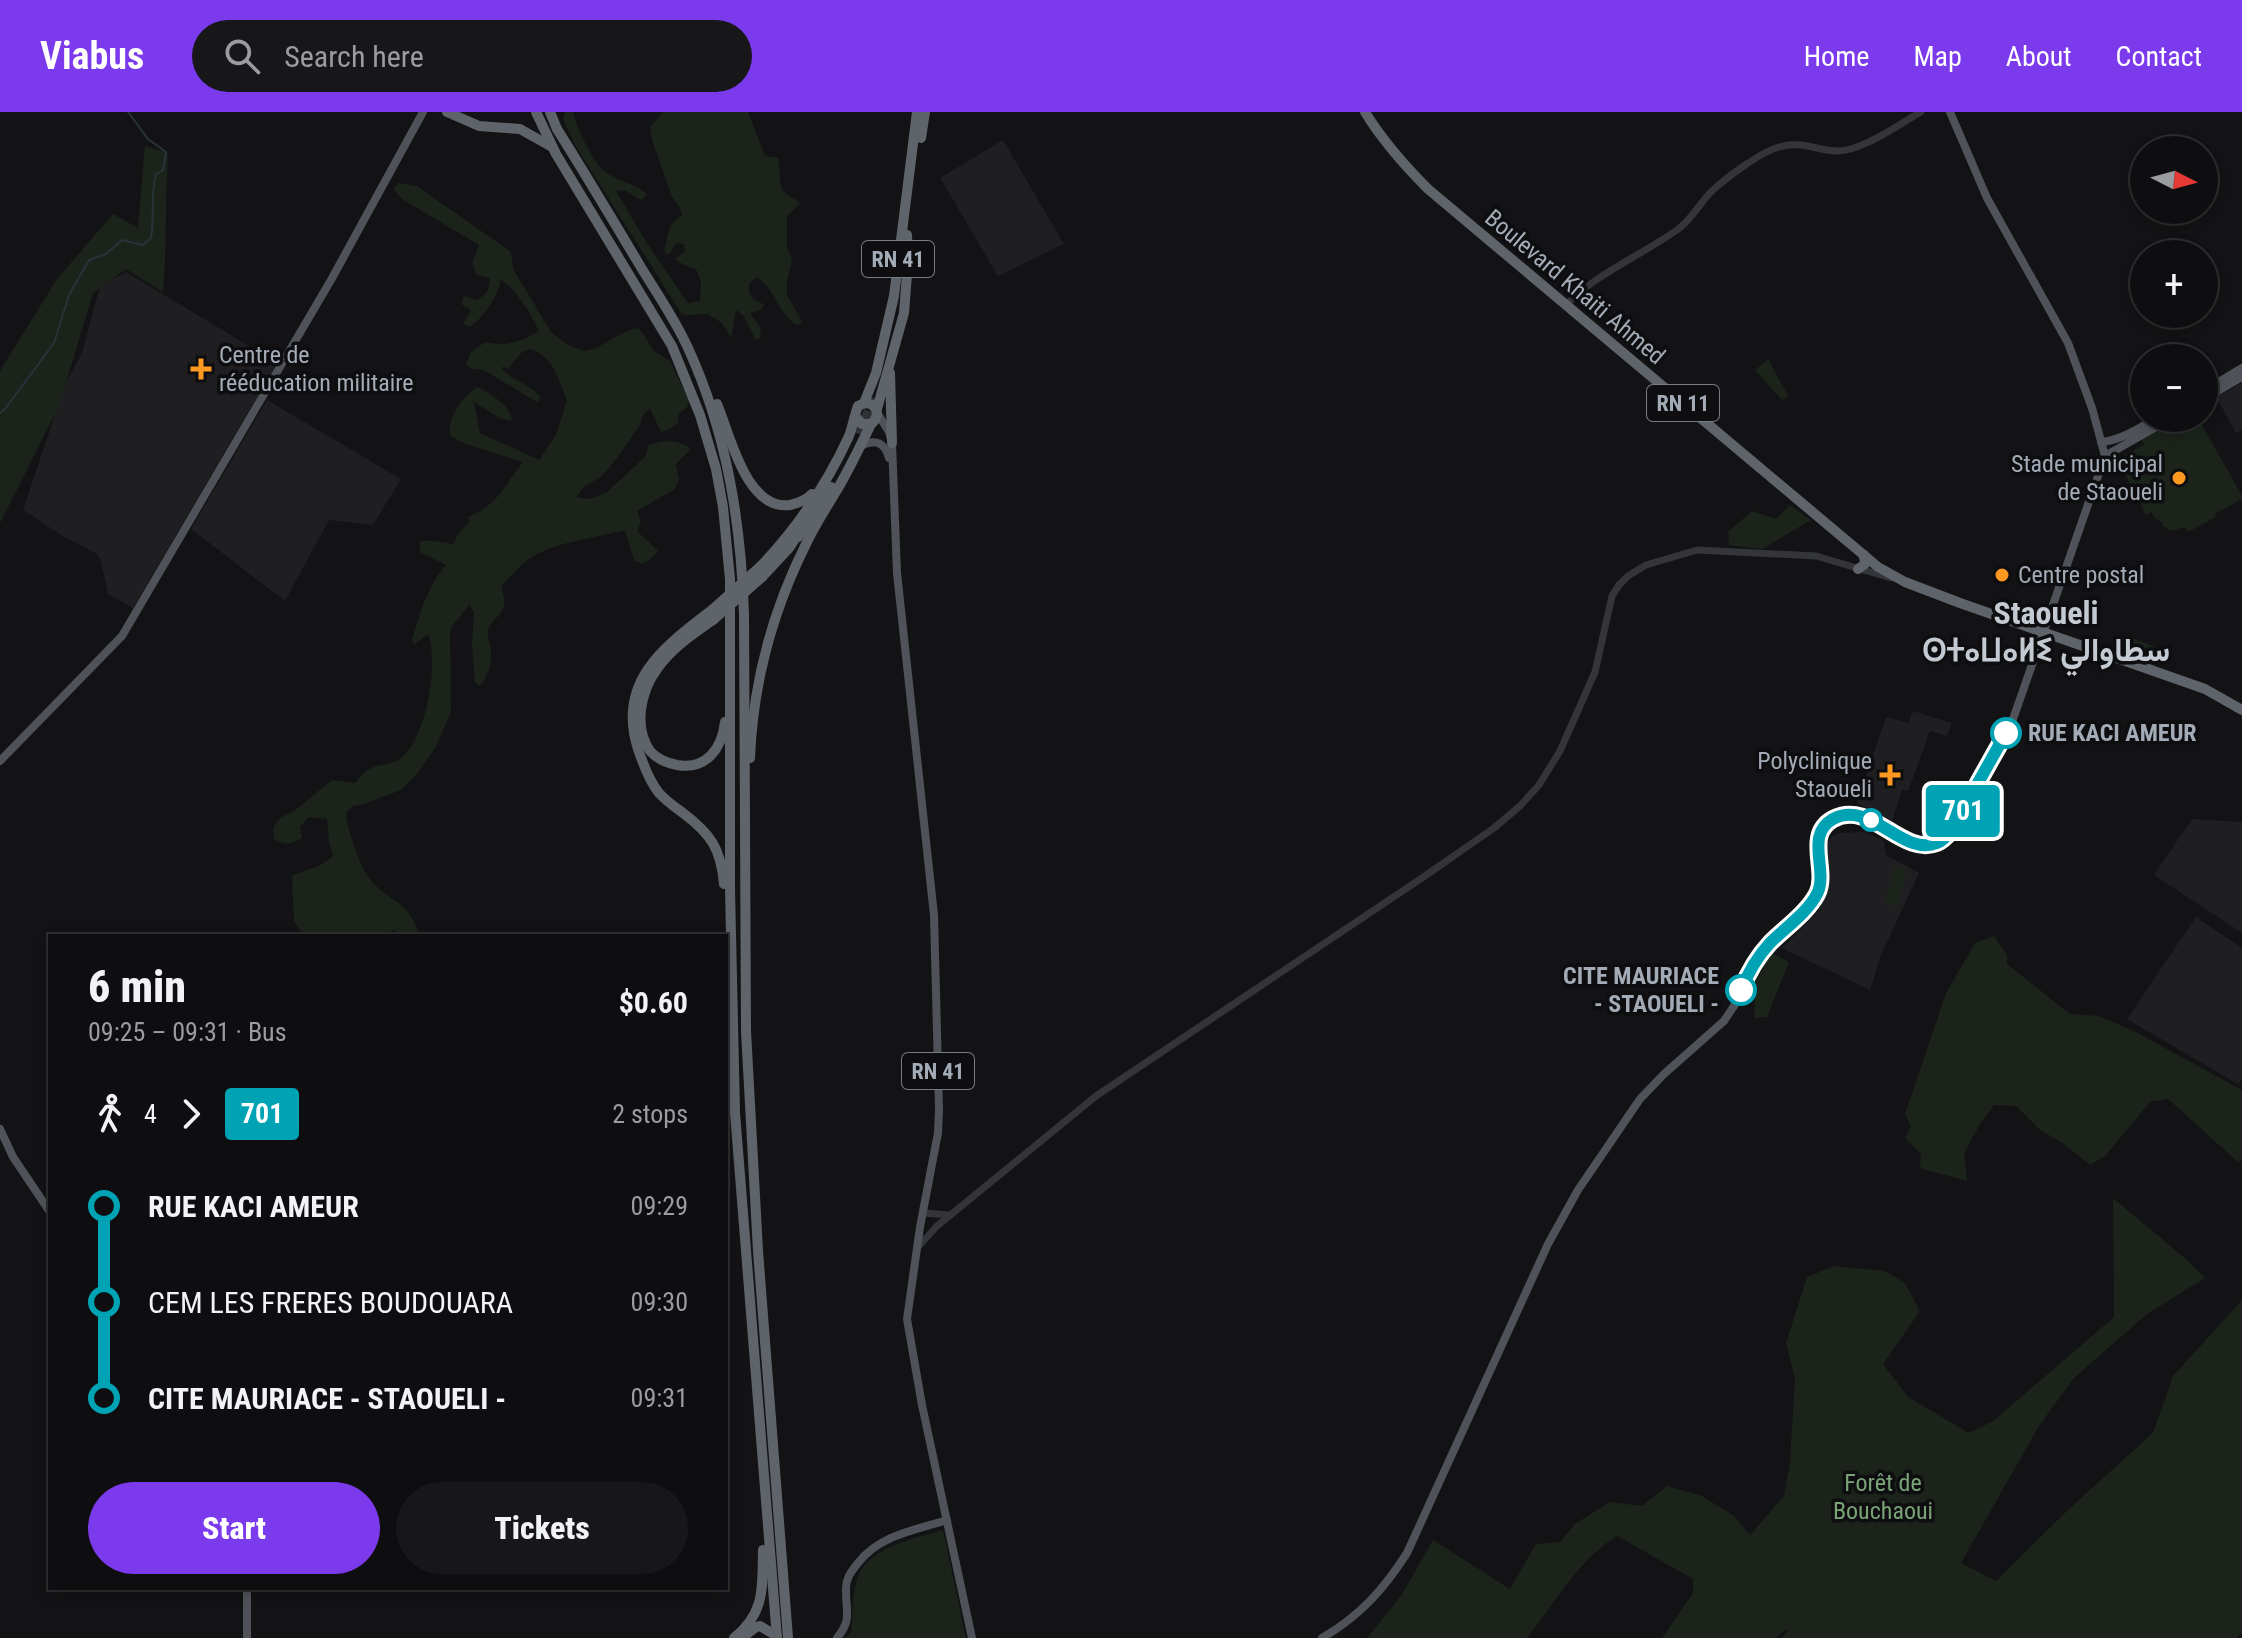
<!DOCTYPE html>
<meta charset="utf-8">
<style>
body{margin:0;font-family:"Roboto Condensed",Vazirmatn,"Noto Sans Tifinagh",sans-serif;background:#171719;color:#f1f3f6;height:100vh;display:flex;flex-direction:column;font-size:30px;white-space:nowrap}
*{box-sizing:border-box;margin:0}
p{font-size:26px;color:#9b9c9f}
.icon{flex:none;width:44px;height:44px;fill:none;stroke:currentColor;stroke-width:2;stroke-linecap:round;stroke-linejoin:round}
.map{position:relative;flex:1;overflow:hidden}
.panel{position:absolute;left:48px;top:822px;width:680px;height:656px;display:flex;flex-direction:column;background:#0e0e10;border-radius:0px;box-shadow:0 4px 12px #0003,0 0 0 2px #2e2e30}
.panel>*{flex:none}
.badge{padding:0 16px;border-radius:6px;font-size:28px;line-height:52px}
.needle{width:52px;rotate:96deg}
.fabs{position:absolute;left:2130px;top:24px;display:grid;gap:16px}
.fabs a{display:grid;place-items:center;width:88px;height:88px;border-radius:50%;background:#0e0e10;box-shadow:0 4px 12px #0003,0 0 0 2px #2e2e30;font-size:40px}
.map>.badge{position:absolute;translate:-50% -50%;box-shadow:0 0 0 4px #fff}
.legs{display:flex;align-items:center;gap:12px;height:88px;padding:0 40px;font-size:26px}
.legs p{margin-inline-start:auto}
.head{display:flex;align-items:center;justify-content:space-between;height:136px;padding:0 40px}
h1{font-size:44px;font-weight:800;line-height:60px}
.primary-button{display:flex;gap:16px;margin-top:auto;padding:16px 40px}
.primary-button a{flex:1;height:92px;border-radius:48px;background:#7c3aed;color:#fff;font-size:32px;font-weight:800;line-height:92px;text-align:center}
.primary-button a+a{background:#171719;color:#f1f3f6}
ul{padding:0 40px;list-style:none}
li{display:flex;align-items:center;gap:28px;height:96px;font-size:30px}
li i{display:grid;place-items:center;width:12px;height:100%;margin:0 10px;background:currentColor}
li i::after{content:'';width:20px;height:20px;margin:-10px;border:6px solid;border-radius:50%;background:#0e0e10}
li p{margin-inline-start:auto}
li:first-child i{background:linear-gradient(#0000 50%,currentColor 0)}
li:last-child i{background:linear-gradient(currentColor 50%,#0000 0)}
header{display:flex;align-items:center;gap:48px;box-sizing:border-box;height:112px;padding:0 40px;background:#7c3aed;color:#fff}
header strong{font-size:38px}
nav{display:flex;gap:44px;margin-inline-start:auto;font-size:28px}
.search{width:560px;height:72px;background:#171719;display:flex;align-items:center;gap:20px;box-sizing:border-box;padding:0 28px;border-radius:44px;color:#9b9c9f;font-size:30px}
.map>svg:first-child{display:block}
.built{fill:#1f1f22}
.green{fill:#1b231b}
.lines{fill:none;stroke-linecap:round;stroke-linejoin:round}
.stream{stroke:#283439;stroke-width:2}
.highway-tunnel{stroke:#303135;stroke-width:10;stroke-dasharray:10 5;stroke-linecap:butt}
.minor{stroke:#33353a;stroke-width:7}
.major{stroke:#4f5359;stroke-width:8}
.highway{stroke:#5f646b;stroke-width:10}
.highway-bridge{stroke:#5f646b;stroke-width:10}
.line-1-casing{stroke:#fff;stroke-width:18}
.line-1{stroke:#00a3b4;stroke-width:12}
.poi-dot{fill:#ff9820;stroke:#0e0e10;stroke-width:3}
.stop-1-dot{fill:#fff;stroke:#00a3b4;stroke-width:4}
.labels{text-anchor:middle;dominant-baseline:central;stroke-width:7;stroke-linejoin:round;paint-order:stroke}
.shield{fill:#0e0e10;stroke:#767c84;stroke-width:2}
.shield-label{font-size:22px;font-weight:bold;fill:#a3abb6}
.street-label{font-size:24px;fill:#a3abb6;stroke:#0e0e10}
.poi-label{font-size:24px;fill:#a3abb6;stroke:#0e0e10;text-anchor:start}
.stop-label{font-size:24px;font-weight:bold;fill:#a3abb6;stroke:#0e0e10;text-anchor:start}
.park-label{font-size:24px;fill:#7ba378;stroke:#0e0e10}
.district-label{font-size:32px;font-weight:bold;fill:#c4cad2;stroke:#0e0e10}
</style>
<header>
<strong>Viabus</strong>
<div class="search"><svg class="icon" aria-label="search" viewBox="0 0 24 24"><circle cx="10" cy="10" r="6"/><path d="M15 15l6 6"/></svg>Search here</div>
<nav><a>Home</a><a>Map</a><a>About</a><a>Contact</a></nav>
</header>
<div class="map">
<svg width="2242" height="1526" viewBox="0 0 2242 1526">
<rect width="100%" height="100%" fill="#131315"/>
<g class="built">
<polygon points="1003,28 1064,132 998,164 940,66"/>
<polygon points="126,160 277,251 133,496 108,482 101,449 97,442 61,423 23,398 66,270 82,241 100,174"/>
<polygon points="2242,271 2242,318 2236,321 2216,285"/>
<polygon points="267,288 401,367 373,413 329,408 285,489 191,417"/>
<polygon points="1913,599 1952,611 1947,624 1930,619 1908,679 1902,678 1892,709 1857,691 1886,605 1908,611"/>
<polygon points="2192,707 2242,710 2242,821 2154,763"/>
<polygon points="1865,720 1884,729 1886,743 1919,761 1881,843 1870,878 1782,836 1817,801 1822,792 1827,778 1827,732 1832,725 1840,721"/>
<polygon points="2196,805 2242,836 2242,968 2238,972 2127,907"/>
</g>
<g class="green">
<path d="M565,0h8c4,16 20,52 34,61 13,9 28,10 40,21l-6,6 -17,-10 -8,1 32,54 40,58 12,-2 1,-19 -5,-13 -12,-4 -9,-6 10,-8 -1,-7 -8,-1 -5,9 -5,3 -2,-5c5,-14 3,-28 18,-34l-2,-8 -8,-11 -20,-57 -2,-13 13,-15h85l17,44 13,2c4,29 -4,30 23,45l-14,13v33l5,9 -5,24v13l15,27 -4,3c-21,-10 -22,-37 -42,-48l-7,8c0,12 4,16 15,19l-3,6 -11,3 10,14 1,11 -5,2 -13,-25 -7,-5 -5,28 -9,-15 -14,-9 -23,1 -4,-2 -106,-168 -12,-26z"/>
<path d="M145,34l23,7c-3,46 -1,93 -5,139l-37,-23 -33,24 -34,113 -59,117v-152l57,-92 56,-65 25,14z"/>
<path d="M398,71l19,3 94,66 2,17 38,63 17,13 16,6 10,-2 25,-14 13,-6 7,-1 15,23 16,10 19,39 -2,8 -8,5 -1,10 -8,6 -9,3 -11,-24 -7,7 -3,10 -23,33 -15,18 -18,11 -8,10 13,2 17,-6 39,-36 4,-12c15,-5 29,-6 42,4l-15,15 3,16 -4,9 -38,22 4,11 -4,9 21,20 -6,7 -10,6 -8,-4 -9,-30c-31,9 -70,11 -96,29 -10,7 -18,17 -27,26 0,7 3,13 2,19 -1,12 -14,16 -16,27 -1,7 2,12 3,19 1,14 -2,25 -11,36l-5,-3 -3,-39 2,-32 -5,-7 -19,24 1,83 -16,36 -19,27 -15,15 -37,14 -11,2 -7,7c2,18 15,59 28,71 25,23 33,17 46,52h-21l-4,-6 -7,3v3h-44l-6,-4 -8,4h-26l-10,-15 -2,-45c14,-7 32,-9 41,-21l-4,-12 -2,-24 -18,-2 -9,10 2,11c-10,7 -18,7 -28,1l-1,-11 7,-10 14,-7 38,-31 23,3c19,-26 30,-12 47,-26 25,-22 37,-94 26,-123l-14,11 -2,-5c9,-28 14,-52 34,-75l-26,-13v-11h14l19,3 5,-10 11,-12 -1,-5c29,-11 37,-32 55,-55l-57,-18 -16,-8c-2,-19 11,-39 28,-49 14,8 30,16 34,33l-11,-1 -27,-17 6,31 59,27 17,-25 11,-35c-10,-23 -12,-42 -37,-51l-8,3 -13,16 -8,-1c11,14 30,17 40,31l-4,4 -53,-32 -11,-1 -7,-4 5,-13 14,-10c21,5 36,0 54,-11 -9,-18 -20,-39 -38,-51 -4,17 -17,37 -31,47l-7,-3 8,-14 -10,-6 3,-8 11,4c12,-4 14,-10 15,-22l-13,-3 -5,-11 7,-19 -77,-46 -9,-10z"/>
<polygon points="1768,247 1788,284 1782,288 1755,258"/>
<polygon points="2180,306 2198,306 2242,384 2242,387 2215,402 2216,405 2188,420 2185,415 2170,419 2163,414 2162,410 2155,406 2151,400 2146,403 2117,347 2144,333 2142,328"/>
<polygon points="1790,393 1811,408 1762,437 1729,433 1728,420 1752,399 1776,407"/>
<polygon points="2125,523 2161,537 2154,555 2118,541"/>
<polygon points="1894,754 1907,758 1898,795 1885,792"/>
<polygon points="1994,824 2007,843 2007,852 2070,902 2099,904 2134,919 2242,978 2242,1047 2239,1051 2168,987 2150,990 2105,1044 2090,1053 2061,1030 2040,1018 2016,994 1994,993 1980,1012 1964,1041 1967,1069 1920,1056 1921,1042 1905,1026 1911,1015 1905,1002 1946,881 1975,831"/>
<polygon points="1772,841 1789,850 1767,905 1754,906 1756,869"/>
<path d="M2113,1086l74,62 18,18 -58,36 -74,65 -34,47 -78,137 35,18 74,-73 83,-75 20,-57 69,-76v332l-5,6h-456l8,-9 -6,2 -7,7h-114l31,-45v-14l-76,-43c-41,26 -60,65 -90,102h-160l34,-42 32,-56 77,49 26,-45 24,-2 15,-18 35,-22 32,4 25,-20 35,10 32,20 16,19 34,-39 6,-34 5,-83 -9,-36 21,-66 27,-11 51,5 20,12 15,28 -37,53 25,33 61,36 24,-12 121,-104z"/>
<path d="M943,1418l23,108h-121l6,-5c2,-17 1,-35 5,-50 8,-36 57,-44 87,-53z"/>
</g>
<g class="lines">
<path class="stream" d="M0,301l5,-4 49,-66 15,-48 20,-35 17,-6 16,-14 21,5 8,-7c4,-22 -1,-43 5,-64l7,-4 3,-18 -18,-13 -20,-27"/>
<polyline class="highway-tunnel" points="859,322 874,286"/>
<g class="minor">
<path d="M1566,193c31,-32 74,-49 111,-75 16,-11 22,-27 36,-40 14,-13 48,-38 66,-43 23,-7 38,4 60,4 25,-1 60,-27 82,-39"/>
<polyline points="923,1101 950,1103"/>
<polyline points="917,1136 937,1114 1096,984 1422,766 1494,716 1520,694 1539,673 1560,639 1595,560 1612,484 1619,473 1628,464 1646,453 1697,438 1816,444 1891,466"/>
</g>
<g class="major">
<polyline points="1950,0 1987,86 2068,231 2092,296 2105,344"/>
<polyline points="2204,279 2242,256"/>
<polyline points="2204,287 2242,265"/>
<polyline points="878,302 889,320 892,331 897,461 934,803 939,997 938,1021 920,1115 907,1207 922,1293 972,1526"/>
<path d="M2101,330c21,-2 38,-14 56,-24"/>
<path d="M861,334c15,-8 24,-3 28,12"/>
<polyline points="2105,344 2172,306"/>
<polyline points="0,649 122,524 331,168 423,0"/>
<polyline points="0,1017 13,1045 50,1100"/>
<polyline points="247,1526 247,1476"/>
<path d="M837,1526c15,-18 9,-26 9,-47 -1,-12 5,-19 12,-28 22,-28 57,-33 89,-43"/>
<path d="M1322,1526c38,-22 62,-49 85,-85l141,-309 30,-54 62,-91 24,-25 60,-53 10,-15 20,-42 14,-19 48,-49 5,-16 -3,-37 7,-17 8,-7 11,-4 18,2 46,24 18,4 15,-3 10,-11 27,-45 34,-64 93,-266"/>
</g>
<g class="highway">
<polyline points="447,0 479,14 520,17 552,35"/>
<polyline points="536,0 556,42 672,234 700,303 716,357 723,395 730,467 730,777 735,1001 777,1526"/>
<path d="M550,0l7,17c29,46 57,93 85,140 16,26 34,52 46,79 39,85 53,174 56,266l2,417 12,220 30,387"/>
<path d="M1365,0c17,28 40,54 63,77l450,378 27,15 55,21 245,86 37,21"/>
<polyline points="921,26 925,0"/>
<polyline points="890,261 892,331"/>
<polyline points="864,291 876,261 894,184 917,0"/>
<path d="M717,292c13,30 29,107 73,101 9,-2 16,-5 22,-11"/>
<polyline points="877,297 904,201 908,149 907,123"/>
<polyline points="798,425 831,375"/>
<path d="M761,454c36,-38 66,-82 88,-130 4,-10 5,-20 9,-30 15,-9 26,8 13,18h-9l-7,-8"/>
<polyline points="1858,457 1865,452 1864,443"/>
<polyline points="762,465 789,436 799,421"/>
<path d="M712,498c-47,36 -96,71 -74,139 5,15 11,32 21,44 7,8 16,14 24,20 28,21 38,36 41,71"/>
<path d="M713,508c-20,14 -41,28 -56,49 -16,22 -24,57 -7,82 7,8 17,12 27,14 29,5 45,-16 48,-43"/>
<path d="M750,646c3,-74 23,-148 56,-214 9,-19 20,-36 31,-54 12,-21 23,-43 34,-66"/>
<polyline points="743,1525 756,1515 760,1514 777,1524"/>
<path d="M734,1526c32,-26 28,-51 29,-88"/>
</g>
<g class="highway-bridge">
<polyline points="712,498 761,454"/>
<polyline points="713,508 762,465"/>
</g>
</g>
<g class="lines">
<g class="line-1-casing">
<path id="line-1" d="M1741,878c7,-17 16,-33 29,-47 15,-15 37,-30 47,-49 12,-23 -13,-59 16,-75 38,-20 69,38 104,24 5,-2 10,-7 14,-12l55,-98"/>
</g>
<use href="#line-1" class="line-1"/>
</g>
<g class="poi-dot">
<path d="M197 245h8v8h8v8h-8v8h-8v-8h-8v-8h8z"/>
<circle cx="2179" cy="366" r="8"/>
<circle cx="2002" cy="463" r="8"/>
<path d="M1886 651h8v8h8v8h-8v8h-8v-8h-8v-8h8z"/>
</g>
<g class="stop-1-dot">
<circle cx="2006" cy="621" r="14"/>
<circle cx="1871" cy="708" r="10"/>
<circle cx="1741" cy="878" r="14"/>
</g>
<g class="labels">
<g class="shield">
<rect x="862" y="129" width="72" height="36" rx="6"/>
<rect x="1647" y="273" width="72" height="36" rx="6"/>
<rect x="902" y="941" width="72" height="36" rx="6"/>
</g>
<g class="shield-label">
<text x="898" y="147">RN 41</text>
<text x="1683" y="291">RN 11</text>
<text x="938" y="959">RN 41</text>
</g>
<g class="street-label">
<text transform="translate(1575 175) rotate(40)">Boulevard Khaiti Ahmed</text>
</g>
<g class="poi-label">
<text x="219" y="243">Centre de<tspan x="219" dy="28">rééducation militaire</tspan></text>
<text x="2163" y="352" text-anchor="end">Stade municipal<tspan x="2163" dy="28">de Staoueli</tspan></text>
<text x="2018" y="463">Centre postal</text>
<text x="1872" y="649" text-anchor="end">Polyclinique<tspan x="1872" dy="28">Staoueli</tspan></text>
</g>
<g class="stop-label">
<text x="2028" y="621">RUE KACI AMEUR</text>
<text x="1719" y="864" text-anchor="end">CITE MAURIACE<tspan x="1719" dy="28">- STAOUELI -</tspan></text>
</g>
<g class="park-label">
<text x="1883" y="1371">Forêt de<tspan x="1883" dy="28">Bouchaoui</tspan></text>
</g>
<g class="district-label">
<text x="2046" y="501">Staoueli<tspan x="2046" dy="37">ⵙⵜⴰⵡⴰⵍⵉ سطاوالي</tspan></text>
</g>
</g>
</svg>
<div class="fabs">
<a><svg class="needle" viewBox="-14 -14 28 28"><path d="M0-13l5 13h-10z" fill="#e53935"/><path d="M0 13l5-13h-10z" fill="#9b9c9f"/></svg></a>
<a>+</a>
<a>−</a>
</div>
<b class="badge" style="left:1963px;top:699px;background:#00a3b4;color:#fff">701</b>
<section class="panel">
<div class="head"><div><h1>6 min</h1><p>09:25 – 09:31 · Bus</p></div><b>$0.60</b></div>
<div class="legs"><svg class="icon" aria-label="walk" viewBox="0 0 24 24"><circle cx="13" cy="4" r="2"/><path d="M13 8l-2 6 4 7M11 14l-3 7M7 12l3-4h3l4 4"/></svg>4<svg class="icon" aria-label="forward" viewBox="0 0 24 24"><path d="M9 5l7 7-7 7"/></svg><b class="badge" style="background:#00a3b4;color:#fff">701</b><p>2 stops</p></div>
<ul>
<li><i style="color:#00a3b4"></i><b>RUE KACI AMEUR</b><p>09:29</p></li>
<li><i style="color:#00a3b4"></i><span>CEM LES FRERES BOUDOUARA</span><p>09:30</p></li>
<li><i style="color:#00a3b4"></i><b>CITE MAURIACE - STAOUELI -</b><p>09:31</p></li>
</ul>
<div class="primary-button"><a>Start</a><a>Tickets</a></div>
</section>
</div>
